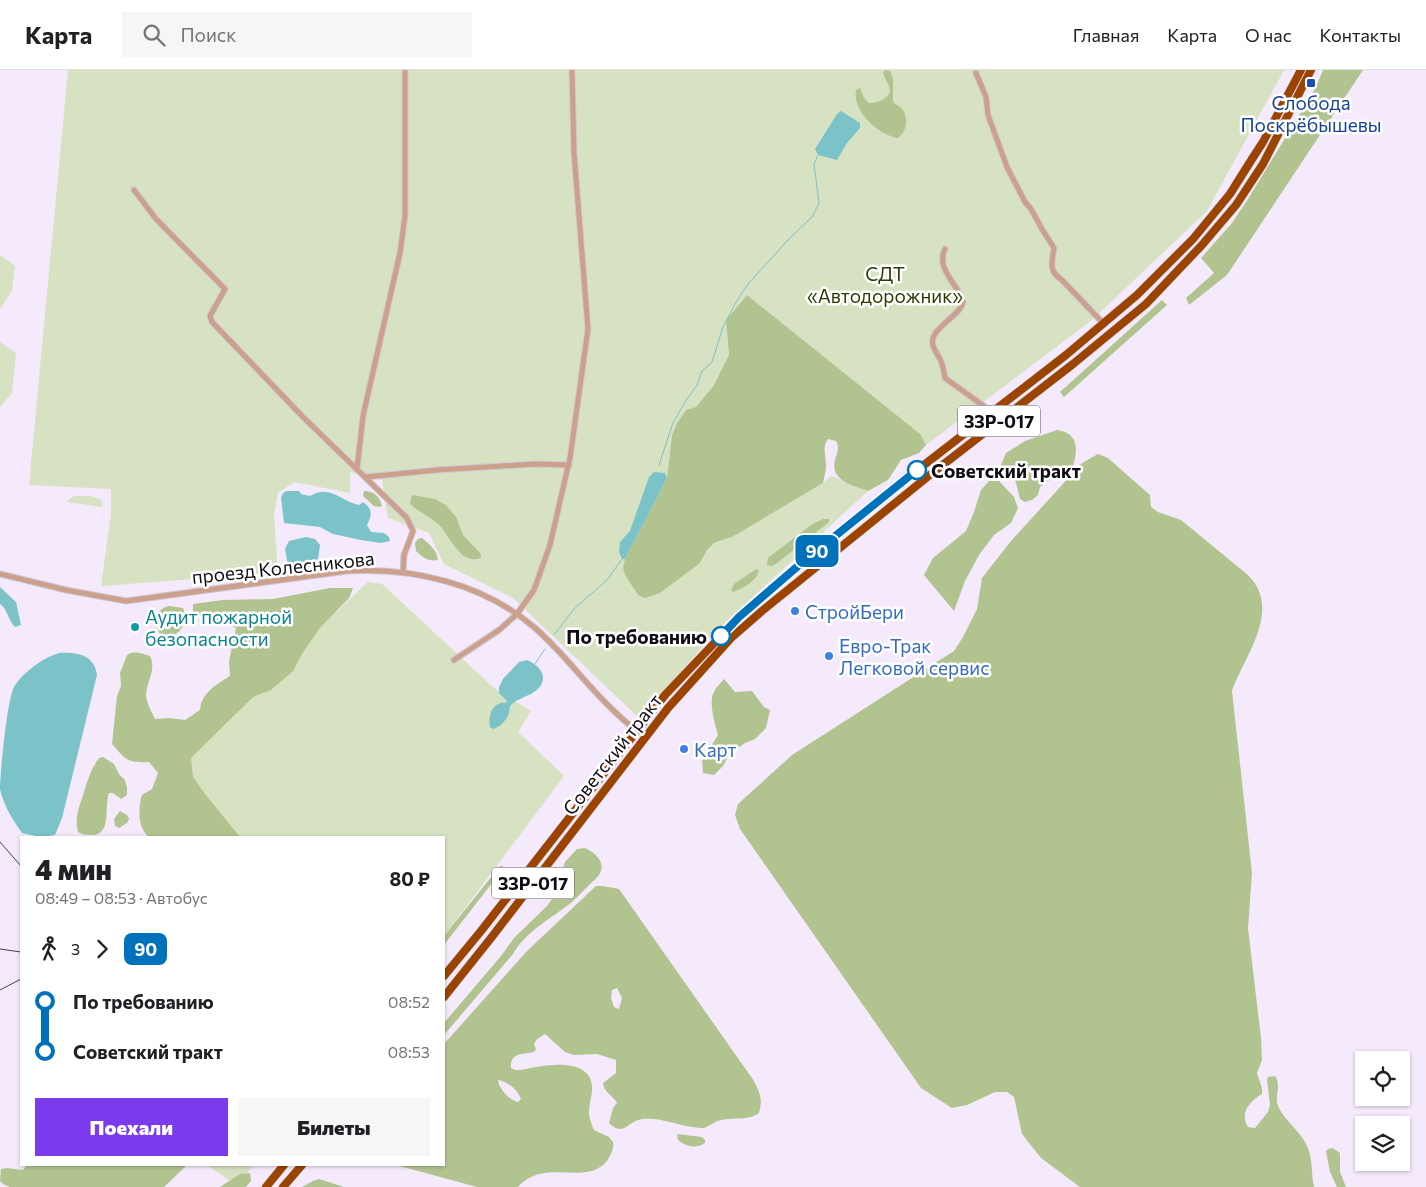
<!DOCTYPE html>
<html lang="ru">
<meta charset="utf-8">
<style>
body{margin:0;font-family:Commissioner,sans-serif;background:#f6f6f6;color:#202124;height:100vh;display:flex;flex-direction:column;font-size:19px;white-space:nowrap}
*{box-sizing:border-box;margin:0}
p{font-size:16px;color:#757577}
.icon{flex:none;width:28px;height:28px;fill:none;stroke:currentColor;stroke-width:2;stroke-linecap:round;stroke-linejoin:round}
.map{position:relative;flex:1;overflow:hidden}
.side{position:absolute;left:20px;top:766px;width:425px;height:330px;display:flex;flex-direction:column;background:#fff;border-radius:0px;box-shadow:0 1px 4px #0004}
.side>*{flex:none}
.badge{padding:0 10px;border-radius:8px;font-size:18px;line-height:32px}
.tools{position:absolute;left:1355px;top:981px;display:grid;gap:10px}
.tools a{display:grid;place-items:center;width:55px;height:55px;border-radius:0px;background:#fff;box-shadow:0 1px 4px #0004;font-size:25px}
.map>.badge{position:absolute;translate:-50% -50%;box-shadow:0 0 0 2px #fff}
.legs{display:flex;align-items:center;gap:8px;height:55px;padding:0 15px;font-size:16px}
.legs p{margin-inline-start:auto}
.head{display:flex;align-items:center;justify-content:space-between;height:85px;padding:0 15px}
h1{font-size:28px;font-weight:800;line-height:38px}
.cta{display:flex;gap:10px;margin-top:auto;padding:10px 15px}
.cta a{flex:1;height:58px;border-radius:0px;background:#7c3aed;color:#fff;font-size:20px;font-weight:800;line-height:58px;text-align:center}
.cta a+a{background:#f6f6f6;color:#202124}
ul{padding:0 15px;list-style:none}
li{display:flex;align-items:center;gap:18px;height:50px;font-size:19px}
li i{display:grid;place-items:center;width:8px;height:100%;margin:0 6px;background:currentColor}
li i::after{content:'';width:12px;height:12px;margin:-6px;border:4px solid;border-radius:50%;background:#fff}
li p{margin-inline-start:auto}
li:first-child i{background:linear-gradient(#0000 50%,currentColor 0)}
li:last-child i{background:linear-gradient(currentColor 50%,#0000 0)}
header{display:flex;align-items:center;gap:30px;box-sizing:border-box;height:70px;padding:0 25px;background:#fff;border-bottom:1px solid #e0e0e0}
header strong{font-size:24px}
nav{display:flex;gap:28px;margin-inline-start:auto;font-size:18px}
.search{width:350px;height:45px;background:#f6f6f6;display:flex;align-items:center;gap:12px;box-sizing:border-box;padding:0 18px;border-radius:0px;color:#757577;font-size:19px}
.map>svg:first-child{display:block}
.green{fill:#d6e2c2}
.forest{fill:#b1c490;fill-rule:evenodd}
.water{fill:#7bc3c8}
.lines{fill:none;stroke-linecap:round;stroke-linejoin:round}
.stream{stroke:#7bc3c8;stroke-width:1}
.minor-casing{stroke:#d0c6d6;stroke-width:7}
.highway-casing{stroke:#d0c6d6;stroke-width:9}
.minor{stroke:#cca18b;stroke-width:5}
.highway{stroke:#9a4400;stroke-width:8}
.rail{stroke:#47404b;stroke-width:1}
.line-1-casing{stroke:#fff;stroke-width:11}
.line-1{stroke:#0072bc;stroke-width:8}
.transit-dot{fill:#1a4fb4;stroke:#fff;stroke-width:2}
.stop-1-dot{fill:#fff;stroke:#0072bc;stroke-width:2.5}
.shop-dot{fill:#3f7fe0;stroke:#fff;stroke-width:2}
.culture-dot{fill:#0f9aa8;stroke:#fff;stroke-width:2}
.labels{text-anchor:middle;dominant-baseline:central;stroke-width:5;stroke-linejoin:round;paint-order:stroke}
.shield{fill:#fff;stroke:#58545a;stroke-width:1}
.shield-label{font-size:18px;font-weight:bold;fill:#110b14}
.transit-label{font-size:19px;fill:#164399;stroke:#fff}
.park-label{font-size:19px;fill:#2c3c00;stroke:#fff}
.stop-label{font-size:19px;font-weight:bold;fill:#110b14;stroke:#fff;text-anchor:start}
.street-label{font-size:19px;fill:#110b14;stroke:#fff}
.shop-label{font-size:19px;fill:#366cbe;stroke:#fff;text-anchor:start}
.culture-label{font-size:19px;fill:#0d838f;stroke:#fff;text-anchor:start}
</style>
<header>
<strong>Карта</strong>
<div class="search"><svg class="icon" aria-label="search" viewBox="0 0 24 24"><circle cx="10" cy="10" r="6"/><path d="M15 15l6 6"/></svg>Поиск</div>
<nav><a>Главная</a><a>Карта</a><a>О нас</a><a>Контакты</a></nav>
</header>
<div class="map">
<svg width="1426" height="1117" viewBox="0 0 1426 1117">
<rect width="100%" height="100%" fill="#f4eafb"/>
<g class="green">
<polygon points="68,0 1284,0 1207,141 1092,250 926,375 919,364 747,225 726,250 729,286 714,315 696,337 686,340 677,353 672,365 667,408 623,498 625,505 638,525 700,493 707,480 714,473 734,466 823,413 831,406 868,421 718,559 640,649 513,528 444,494 429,463 388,448 382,410 350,402 350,423 294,412 278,423 274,445 278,503 101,516 111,444 111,419 29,415"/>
<polygon points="0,185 15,196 12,221 0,239"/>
<polygon points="0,272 16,283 12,323 0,337"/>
<polygon points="74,426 91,426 101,430 103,437 66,432"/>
<polygon points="368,512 382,514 494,618 531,641 518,662 564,706 444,866 444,768 233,767 174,694"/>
<polygon points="207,1095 254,1095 236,1115"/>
</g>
<g class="forest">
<path d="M885,0l5,1 3,7v23c2,4 6,4 9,8 7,8 5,23 -4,29 -20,-3 -46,-27 -42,-48l4,-2 4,10 5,5c6,0 11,-1 16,-5 11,-7 0,-16 -2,-26z"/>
<polygon points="1323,0 1363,0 1227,205 1189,235 1186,228 1214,203 1201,188 1232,153 1248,129 1315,19"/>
<path d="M747,225l173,139 6,11 -7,8 -18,7 -13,20 -20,11c-8,-3 -19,-6 -26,-11 -18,-15 2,-27 -6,-39l-8,-2c-6,7 -2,18 -2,27 0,6 -2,11 -3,17l-89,53 -20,7 -7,7 -7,13 -40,30 -15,5 -7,-3 -13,-20 -2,-7 2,-9 42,-81 5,-43 5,-12 9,-13 10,-3 18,-22 15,-30 -3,-35z"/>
<polygon points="1162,230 1167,235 1064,327 1060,322"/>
<path d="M1057,360c22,3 21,20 16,36l-27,16 -6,5 -2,8 -6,5 -7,2 -5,-3 -6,-24 -9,-3 -4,-7 5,-12 19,-12z"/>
<path d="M1098,384l10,4 42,37 1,12 7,5 23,8 67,55c35,35 -4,81 -16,116l20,182 -4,55 13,110 1,22 -5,13 5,15v6c-12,7 -23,19 -14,33l7,1 13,-16 2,-7 -3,-25 1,-3 7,-1c7,9 -1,21 3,30 7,16 24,26 30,42 5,13 3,26 6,39h-234l-39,-29 -19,-24 -8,-37 -7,-5h-12l-28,13 -15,3 -31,-20 -181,-259 -5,-14 3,-11 54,-49 162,-104 9,-14 14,-28 5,-31 29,-37 71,-78z"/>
<polygon points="989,411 999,411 1014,427 1018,438 1011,453 994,465 979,485 965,511 954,541 924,505 933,488 966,461 974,442 981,420"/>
<path d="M364,421c10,0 16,6 18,15l-2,1 -6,-1 -11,-10z"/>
<path d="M412,425l23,4 11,6 10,12 7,18 18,19v4c-22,8 -31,-24 -44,-35 -8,-7 -18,-11 -26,-18l-1,-3z"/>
<polygon points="823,449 829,449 829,452 777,493 772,496 767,495 768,488 811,455"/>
<path d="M422,468c7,6 15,12 16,22 -9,2 -16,-3 -22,-9l-1,-8 3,-4z"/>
<path d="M756,499l3,1c-2,11 -16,18 -26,22l-2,-2 3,-6z"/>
<path d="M330,518h23l-4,10 -30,31 -17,25 -9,17 -22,19 -18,7 -62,61 2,19 12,17 35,43 -89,1c-14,-8 -13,-30 -9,-43l10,-6 6,-16 -9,-11c-22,1 -23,-2 -37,-18l5,-48 4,-10 -1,-13 7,-18c8,-5 15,-1 23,1 7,14 -4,26 -4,40 1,8 6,16 9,23l14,-1 16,2 15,-10c1,-17 17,-26 30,-34l-1,-15 7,-33c-13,-8 -29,-9 -43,-15v-9l30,-4 50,-1z"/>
<path d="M169,536l14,2c11,27 -30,43 -26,11 1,-8 4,-11 12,-13z"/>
<path d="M724,609l11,13 17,-1 12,16 6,3 -4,18 -11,11 -10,4 -15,10 -7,13 -9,9 -11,-2 -1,-12 16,-26c-3,-11 -10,-34 -4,-43 2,-5 7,-9 10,-13z"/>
<path d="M103,687l11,7 5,10 6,6 2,8v7l-6,4 -8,-6h-4c-5,12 3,41 -16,42 -6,0 -10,0 -15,-3 -4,-16 2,-26 6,-40 4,-13 7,-23 15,-34z"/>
<polygon points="120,741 127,745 129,749 127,753 119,758 115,756 114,749"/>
<path d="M585,778c9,4 19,12 16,23 -2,6 -9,11 -13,15 -5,5 -11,12 -16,16 -21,17 -45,28 -59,52l-69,81v-12l57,-67 13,-18 33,-32 12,-17v-11l6,-16 12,-13z"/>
<polygon points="500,796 503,796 502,800 444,875 444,866"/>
<path d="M596,816h7l16,3 135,192c6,13 9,17 5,32 -13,9 -27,3 -41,8 -6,2 -12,8 -17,7 -20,-1 -39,-11 -58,-9 -15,1 -19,19 -34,4l4,-15 4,-5c-4,-8 -13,-10 -14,-20l13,-10v-13l-19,-6 -23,1 -9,-3 -20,-18 -8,5 -3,5 2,5 -2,3c-10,3 -24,-1 -23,16l4,2h6c18,-4 67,-15 71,15 1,9 -3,18 -3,27 0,6 3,13 5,18l15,7 4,5c1,8 -2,12 -6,19 -22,26 -62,-4 -89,26h-41l-81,-22h48v-121l83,-93zM617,918l5,10 -3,11 -5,-2 -3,-9 1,-8zM498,1010c9,1 20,10 23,19l-3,3c-9,-2 -19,-13 -20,-22z"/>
<path d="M677,1064l25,3 3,3v3c-9,6 -19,4 -27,-3z"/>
<polygon points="1333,1078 1340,1083 1340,1102 1346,1117 1337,1117 1330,1102 1326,1081 1328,1079"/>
<polygon points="27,1095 187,1095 164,1117 10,1117 3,1114 0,1111 1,1099 7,1098 23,1100"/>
<polygon points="250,1103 251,1111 246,1117 220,1117 240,1104"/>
<polygon points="319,1109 344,1117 302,1117 313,1111"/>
</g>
<g class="water">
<polygon points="841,41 860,53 860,58 847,73 837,90 818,85 815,79 837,44"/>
<polygon points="654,402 665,403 667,408 625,489 622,489 619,482 620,472 630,461 649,407"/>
<path d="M287,421h12l2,3 9,2c21,-12 30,5 49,9l4,-3c10,7 9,13 4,23l4,7 13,1 5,4 1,4 -9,2 -20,-3 -28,-6 -13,-7 -36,-4 -3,-25 2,-5z"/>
<polygon points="306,467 315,469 320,475 318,490 307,498 289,500 285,479 289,471"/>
<path d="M0,517l16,15 5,23 -6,2c-7,-6 -7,-18 -15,-23z"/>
<path d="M59,583c17,-1 35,1 38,22l-35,143 -7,17 -14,2 -19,-4c-10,-14 -18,-27 -22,-44 0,-15 7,-89 14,-102 8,-14 30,-30 45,-34z"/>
<path d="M527,590c18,8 23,23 4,34 -6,3 -13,5 -18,9 -4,3 -3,6 -4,10 -3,8 -9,14 -16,16l-3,-2c-2,-10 2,-26 16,-24l1,-2 -8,-8v-6l4,-8 16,-17z"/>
</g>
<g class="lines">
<g class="stream">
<polyline points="659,395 673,353 685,332 697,315 702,301 712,292 723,257 736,232 748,214 788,170 812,147 819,133 814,94 818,85"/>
<polyline points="554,565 574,539 607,510 622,489"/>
<polyline points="535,594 545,579"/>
</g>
<g class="minor-casing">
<g id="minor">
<path d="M976,3l10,24 2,18 19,52 18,35 6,7 11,20 12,19c-2,15 -6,23 8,32l41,43"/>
<polyline points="134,120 156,149 225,219 210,246 212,252 303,347 407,448 413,461 404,485 403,502"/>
<path d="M945,179c-10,20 14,36 18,53 -2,14 -35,27 -30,43 1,5 5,10 7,14 3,6 4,13 5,19l47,34"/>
<polyline points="357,399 363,346 400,183 405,146 405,0"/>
<polyline points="366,407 437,400 535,394 569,395"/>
<path d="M0,504l66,16 60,11 221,-30c67,-4 137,13 188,57 29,25 51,57 79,83 7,7 15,14 23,20"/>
<polyline points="454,590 499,560 517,544 534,520 550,475 570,388 588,259 574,83 572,0"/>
</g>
</g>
<g class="highway-casing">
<g id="highway">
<polyline points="444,906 481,861 665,625 739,547 871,436 1066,285 1137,225 1193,169 1230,124 1252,89 1263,72 1301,0"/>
<polyline points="444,927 491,868 668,638 731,568 762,541 931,404 1073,294 1146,234 1202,175 1236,135 1263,94 1311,0"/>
<polyline points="266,1117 284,1095"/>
<polyline points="283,1117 302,1095"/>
</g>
</g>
<use href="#minor" class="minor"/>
<use href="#highway" class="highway"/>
<g class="rail">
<polyline points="0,772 21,796"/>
<polyline points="0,879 21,882"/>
<polyline points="0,920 21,909"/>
</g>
</g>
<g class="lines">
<g class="line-1-casing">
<polyline id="line-1" points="721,566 739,547 798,496 917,400"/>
</g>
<use href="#line-1" class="line-1"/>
</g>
<rect class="transit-dot" x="1306" y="8" width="10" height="10" rx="2.5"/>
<g class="stop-1-dot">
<circle cx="917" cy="400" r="9"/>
<circle cx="721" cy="566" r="9"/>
</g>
<g class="shop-dot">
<circle cx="795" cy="541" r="5"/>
<circle cx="829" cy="586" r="5"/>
<circle cx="684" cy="679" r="5"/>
</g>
<circle class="culture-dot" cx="135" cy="557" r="5"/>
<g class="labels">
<g class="shield">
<rect x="958" y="335.5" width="82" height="31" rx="4"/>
<rect x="492" y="797.5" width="82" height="31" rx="4"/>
</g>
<g class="shield-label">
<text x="999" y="351">33Р-017</text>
<text x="533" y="813">33Р-017</text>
</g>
<g class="transit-label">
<text x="1311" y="32">Слобода<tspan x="1311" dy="22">Поскрёбышевы</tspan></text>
</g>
<g class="park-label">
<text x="885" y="203">СДТ<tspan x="885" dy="22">«Автодорожник»</tspan></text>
</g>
<g class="stop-label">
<text x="931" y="400">Советский тракт</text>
<text x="707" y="566" text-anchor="end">По требованию</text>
</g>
<g class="street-label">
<text transform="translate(283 497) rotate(-6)">проезд Колесникова</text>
<text transform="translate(612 684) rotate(-52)">Советский тракт</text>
</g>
<g class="shop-label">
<text x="805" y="541">СтройБери</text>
<text x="839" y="575">Евро-Трак<tspan x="839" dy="22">Легковой сервис</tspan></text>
<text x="694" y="679">Карт</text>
</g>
<g class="culture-label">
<text x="145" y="546">Аудит пожарной<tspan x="145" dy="22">безопасности</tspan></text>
</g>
</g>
</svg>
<div class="tools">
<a><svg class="icon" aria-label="locate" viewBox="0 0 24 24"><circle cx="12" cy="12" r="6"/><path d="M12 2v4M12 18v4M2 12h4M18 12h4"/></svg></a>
<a><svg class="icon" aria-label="layers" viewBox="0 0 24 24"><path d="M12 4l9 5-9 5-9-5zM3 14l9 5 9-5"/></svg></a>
</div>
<b class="badge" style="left:817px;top:481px;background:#0072bc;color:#fff">90</b>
<section class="side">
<div class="head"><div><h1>4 мин</h1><p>08:49 – 08:53 · Автобус</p></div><b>80 ₽</b></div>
<div class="legs"><svg class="icon" aria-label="walk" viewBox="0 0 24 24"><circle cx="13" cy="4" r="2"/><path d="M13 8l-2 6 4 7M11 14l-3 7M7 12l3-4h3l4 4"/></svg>3<svg class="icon" aria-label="forward" viewBox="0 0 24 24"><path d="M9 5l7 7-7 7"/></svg><b class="badge" style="background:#0072bc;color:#fff">90</b></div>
<ul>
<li><i style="color:#0072bc"></i><b>По требованию</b><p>08:52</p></li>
<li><i style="color:#0072bc"></i><b>Советский тракт</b><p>08:53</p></li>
</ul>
<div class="cta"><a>Поехали</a><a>Билеты</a></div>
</section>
</div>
